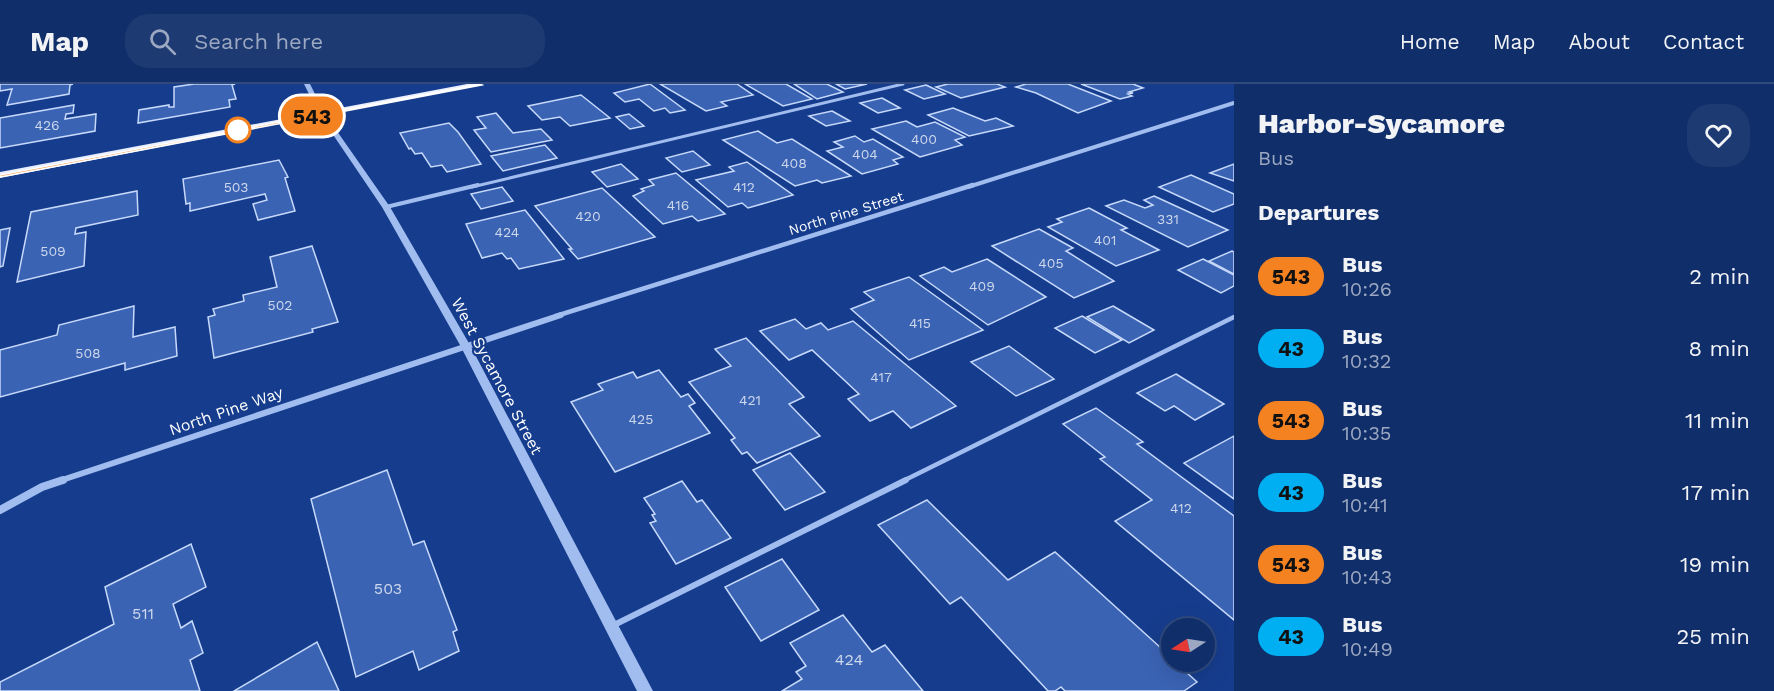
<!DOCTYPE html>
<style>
body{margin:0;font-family:"Work Sans",sans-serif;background:#1e3a72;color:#f1f3f6;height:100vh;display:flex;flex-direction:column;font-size:22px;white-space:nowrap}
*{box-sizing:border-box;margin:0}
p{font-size:20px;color:#9ca8c1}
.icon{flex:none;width:33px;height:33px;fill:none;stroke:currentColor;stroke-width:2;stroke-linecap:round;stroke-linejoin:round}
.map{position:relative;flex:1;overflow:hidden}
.side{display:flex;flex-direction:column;background:#102e6a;width:540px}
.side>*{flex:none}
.badge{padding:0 12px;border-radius:20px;font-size:21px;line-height:39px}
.needle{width:39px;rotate:258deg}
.tools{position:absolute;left:1161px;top:534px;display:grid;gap:12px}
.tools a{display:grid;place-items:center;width:54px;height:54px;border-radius:50%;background:#102e6a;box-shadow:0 6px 24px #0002,0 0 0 2px #304a7e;font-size:30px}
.map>.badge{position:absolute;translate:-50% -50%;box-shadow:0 0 0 3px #fff}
h2{padding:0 24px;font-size:22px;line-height:54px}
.round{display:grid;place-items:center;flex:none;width:63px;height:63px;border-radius:24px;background:#1e3a72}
.head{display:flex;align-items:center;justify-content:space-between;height:102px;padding:0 24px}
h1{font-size:28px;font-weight:800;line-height:45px}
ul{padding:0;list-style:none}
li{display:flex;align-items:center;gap:18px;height:72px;padding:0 24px}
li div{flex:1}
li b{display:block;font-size:22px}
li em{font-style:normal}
li .badge{min-width:66px;font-weight:700;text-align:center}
header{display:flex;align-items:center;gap:36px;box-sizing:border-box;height:84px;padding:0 30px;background:#102e6a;border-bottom:2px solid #304a7e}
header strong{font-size:28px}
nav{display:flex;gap:33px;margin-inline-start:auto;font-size:21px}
.search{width:420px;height:54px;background:#1e3a72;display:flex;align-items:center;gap:15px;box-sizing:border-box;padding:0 21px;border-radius:24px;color:#9ca8c1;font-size:22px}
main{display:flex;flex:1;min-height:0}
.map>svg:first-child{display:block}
.building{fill:#3a63b4;stroke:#c7d9fb;stroke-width:1.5}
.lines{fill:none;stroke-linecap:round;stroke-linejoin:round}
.service-far3{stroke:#a1bcef;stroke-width:3}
.service-far2{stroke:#a1bcef;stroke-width:4}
.service-far1{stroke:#a1bcef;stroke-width:4.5}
.service{stroke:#a1bcef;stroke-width:6}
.minor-far3{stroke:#a1bcef;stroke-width:4}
.minor-far2{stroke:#a1bcef;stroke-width:4.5}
.minor-far1{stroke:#a1bcef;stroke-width:6}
.minor{stroke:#a1bcef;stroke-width:8}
.tertiary{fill:#a1bcef;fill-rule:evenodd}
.primary{fill:#e9efff;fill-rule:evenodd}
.line{fill:#f48221;stroke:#fff;stroke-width:1.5}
.stop-dot{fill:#fff;stroke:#f48221;stroke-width:3}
.labels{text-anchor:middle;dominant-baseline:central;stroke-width:4.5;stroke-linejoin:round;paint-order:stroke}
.number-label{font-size:14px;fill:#ced8ec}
.far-street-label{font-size:14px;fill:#fff;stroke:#163d8d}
.street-label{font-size:16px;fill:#fff;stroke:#163d8d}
.near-number-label{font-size:16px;fill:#ced8ec}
</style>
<header>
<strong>Map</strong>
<div class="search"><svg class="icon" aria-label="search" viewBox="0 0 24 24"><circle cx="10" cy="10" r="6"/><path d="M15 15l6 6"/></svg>Search here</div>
<nav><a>Home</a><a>Map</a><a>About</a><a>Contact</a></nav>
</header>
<main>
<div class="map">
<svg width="1234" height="607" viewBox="0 0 1234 607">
<rect width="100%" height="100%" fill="#163d8d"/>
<g class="building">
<polygon points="0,0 73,0 70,1 69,10 7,21 12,5 0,7"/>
<polygon points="194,0 235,0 232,1 236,15 229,16 230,23 138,39 139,26 169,21 169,23 174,23 174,3"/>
<polygon points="650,0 685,26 670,29 665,24 654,27 639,15 625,18 614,9"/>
<polygon points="660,0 737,0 753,11 721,18 727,22 706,27"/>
<polygon points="745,0 786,0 812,15 783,22"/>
<polygon points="794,0 827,0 843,8 817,15"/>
<polygon points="836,0 867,0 845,5"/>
<polygon points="948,0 997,0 1005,3 961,14 936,3"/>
<polygon points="1026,0 1068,0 1111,17 1078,29 1036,9 1016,3"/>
<polygon points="1081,0 1133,0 1143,4 1129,8 1133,9 1128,10 1132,12 1120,15"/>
<polygon points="926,1 945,10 924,15 905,6"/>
<polygon points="581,11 610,34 570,42 560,33 542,36 528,22"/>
<polygon points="882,14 900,24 878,29 860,19"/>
<polygon points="74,21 73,29 66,30 65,35 96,30 95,47 0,64 0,34"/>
<polygon points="953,24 985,37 996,34 1013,42 969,52 928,31"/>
<polygon points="832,27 850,37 826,42 809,32"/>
<polygon points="496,29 513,49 541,45 552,56 491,68 474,46 486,44 477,33"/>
<polygon points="629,30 644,42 630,45 616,33"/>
<polygon points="906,37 917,43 935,38 965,53 955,56 962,61 920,73 872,45"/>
<polygon points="449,39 458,48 481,80 447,88 442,81 431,83 422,69 415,70 411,64 409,65 400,49"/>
<polygon points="758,47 777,59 792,55 851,92 822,99 817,96 795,102 723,56"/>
<polygon points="855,52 864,58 873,55 903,73 893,76 898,80 862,90 827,67 843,63 834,58"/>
<polygon points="545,61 557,74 503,87 491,72"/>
<polygon points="693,67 710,81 682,88 666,74"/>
<polygon points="279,76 288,93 285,94 295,127 258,136 253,120 267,116 265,110 190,127 190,119 186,120 183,95"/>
<polygon points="747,78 793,111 748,124 742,119 728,123 696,96 734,87 729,83"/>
<polygon points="621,80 638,95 607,103 592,88"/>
<polygon points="1234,80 1234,97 1210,89"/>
<polygon points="676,89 725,130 698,137 692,132 663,140 633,112 644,107 641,105 654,101 649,96"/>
<polygon points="1191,91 1234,110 1234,120 1213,128 1159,103"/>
<polygon points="502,103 513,117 481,125 471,110"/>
<polygon points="602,104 655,153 578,175 569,165 572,165 535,122"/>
<polygon points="137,107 138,131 76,144 75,150 86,148 84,182 17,198 31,128"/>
<polygon points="1154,112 1228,146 1188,163 1106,122 1124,116 1145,124 1153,121 1144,116"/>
<polygon points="1089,124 1127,144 1121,146 1159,166 1116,182 1048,143 1062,138 1057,135"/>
<polygon points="525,126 564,175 519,185 511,174 507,175 502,169 482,174 466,140"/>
<polygon points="10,144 3,182 0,183 0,146"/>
<polygon points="1039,145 1073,164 1066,167 1114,197 1074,214 992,162"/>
<polygon points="312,162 338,238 312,245 313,248 214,274 208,233 215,231 213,225 244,217 243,211 277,203 270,173"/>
<polygon points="1232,167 1234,168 1234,190 1209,177"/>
<polygon points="987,175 1046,213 988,241 920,192 944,183 952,188"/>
<polygon points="1203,175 1234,191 1234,202 1221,209 1178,186"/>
<polygon points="909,193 983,246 909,276 851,225 874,216 864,208"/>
<polygon points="134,222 133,253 175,243 177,272 125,286 125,279 0,313 0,266 57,251 59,241"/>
<polygon points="1113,222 1154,246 1129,259 1087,233"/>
<polygon points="1082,232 1122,256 1095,269 1055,244"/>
<polygon points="795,235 806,245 821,239 828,246 853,237 956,322 911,344 893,327 870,337 848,315 859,310 812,266 789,276 760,247"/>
<polygon points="746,254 804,313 789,320 820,352 757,379 747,368 742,370 731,356 735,354 689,298 731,282 715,265"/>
<polygon points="1009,262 1054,295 1016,312 971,278"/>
<polygon points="659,286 681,313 688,310 695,319 689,322 710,349 615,388 571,318 603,306 598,300 633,288 637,294"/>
<polygon points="1176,290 1224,320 1195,336 1174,322 1165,327 1137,309"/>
<polygon points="1096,324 1143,358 1137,360 1234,432 1234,536 1115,437 1152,416 1100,375 1105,373 1063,340"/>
<polygon points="1234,352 1234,415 1184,379"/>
<polygon points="790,369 825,408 785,426 753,386"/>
<polygon points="387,386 413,461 424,457 457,546 453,548 459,567 419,586 413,567 356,593 311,415"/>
<polygon points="682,397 697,418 702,416 731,454 676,480 650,439 656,437 652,431 655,430 644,414"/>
<polygon points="927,416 1008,496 1055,468 1172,574 1172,578 1175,578 1197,598 1184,607 1065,607 1061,603 1055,607 1048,607 961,513 950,520 878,441"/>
<polygon points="191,460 206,503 173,520 181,544 192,537 203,569 190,576 200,607 0,607 0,598 114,540 105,503"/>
<polygon points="782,475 819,526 761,557 725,503"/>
<polygon points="843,531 872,568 885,561 923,607 782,607 802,595 796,588 806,582 790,559"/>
<polygon points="317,558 339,607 234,607"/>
</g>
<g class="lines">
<polyline class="service-far3" points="472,103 903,0"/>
<polyline class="service-far2" points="386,123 478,101"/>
<polyline class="service-far1" points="903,397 1234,233"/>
<polyline class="service" points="614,541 906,396"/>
<polyline class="minor-far3" points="968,103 1234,19"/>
<polyline class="minor-far2" points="556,232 973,101"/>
<polyline class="minor-far1" points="59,397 561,231"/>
<polyline class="minor" points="0,426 42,403 63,396"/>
<polygon class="tertiary" points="304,0 310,0 325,30 390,123 470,261 653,607 637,607 460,261 382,123 319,30"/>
<polygon class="primary" points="467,0 484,0 0,94 0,88"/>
</g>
<polygon class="line" points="480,0 482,1 0,93 0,91"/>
<circle class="stop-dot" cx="238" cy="46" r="12"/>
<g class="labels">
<g class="number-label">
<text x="47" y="41">426</text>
<text x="924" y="55">400</text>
<text x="865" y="70">404</text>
<text x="794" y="79">408</text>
<text x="236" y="103">503</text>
<text x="744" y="103">412</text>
<text x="678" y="121">416</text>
<text x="588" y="132">420</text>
<text x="1168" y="135">331</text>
<text x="507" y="148">424</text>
<text x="1105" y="156">401</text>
<text x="53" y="167">509</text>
<text x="1051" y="179">405</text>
<text x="982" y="202">409</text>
<text x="280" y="221">502</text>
<text x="920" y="239">415</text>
<text x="88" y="269">508</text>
<text x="881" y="293">417</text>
<text x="750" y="316">421</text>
<text x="641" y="335">425</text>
<text x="1181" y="424">412</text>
</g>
<g class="far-street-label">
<text transform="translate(846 129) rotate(-17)">North Pine Street</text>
</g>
<g class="street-label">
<text transform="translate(497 292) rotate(62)">West Sycamore Street</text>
<text transform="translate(226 327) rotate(-19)">North Pine Way</text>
</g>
<g class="near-number-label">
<text x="388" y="504">503</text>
<text x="143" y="529">511</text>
<text x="849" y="575">424</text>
</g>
</g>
</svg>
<div class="tools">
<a><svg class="needle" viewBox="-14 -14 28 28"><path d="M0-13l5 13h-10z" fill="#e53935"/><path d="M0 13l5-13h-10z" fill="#9ca8c1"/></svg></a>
</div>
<b class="badge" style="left:312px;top:32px;background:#f48221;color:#111">543</b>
</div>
<section class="side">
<div class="head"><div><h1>Harbor-Sycamore</h1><p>Bus</p></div><a class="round"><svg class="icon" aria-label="heart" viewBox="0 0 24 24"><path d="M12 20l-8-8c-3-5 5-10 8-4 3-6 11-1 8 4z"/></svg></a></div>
<h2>Departures</h2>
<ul>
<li><span class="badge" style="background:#f48221;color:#111">543</span><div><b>Bus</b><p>10:26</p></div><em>2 min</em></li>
<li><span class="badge" style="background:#00aff2;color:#111">43</span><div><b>Bus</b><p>10:32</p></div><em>8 min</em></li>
<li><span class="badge" style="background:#f48221;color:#111">543</span><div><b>Bus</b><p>10:35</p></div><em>11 min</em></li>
<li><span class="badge" style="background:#00aff2;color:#111">43</span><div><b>Bus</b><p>10:41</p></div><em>17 min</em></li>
<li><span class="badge" style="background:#f48221;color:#111">543</span><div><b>Bus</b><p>10:43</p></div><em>19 min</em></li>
<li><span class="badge" style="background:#00aff2;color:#111">43</span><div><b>Bus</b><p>10:49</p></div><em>25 min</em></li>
</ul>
</section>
</main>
